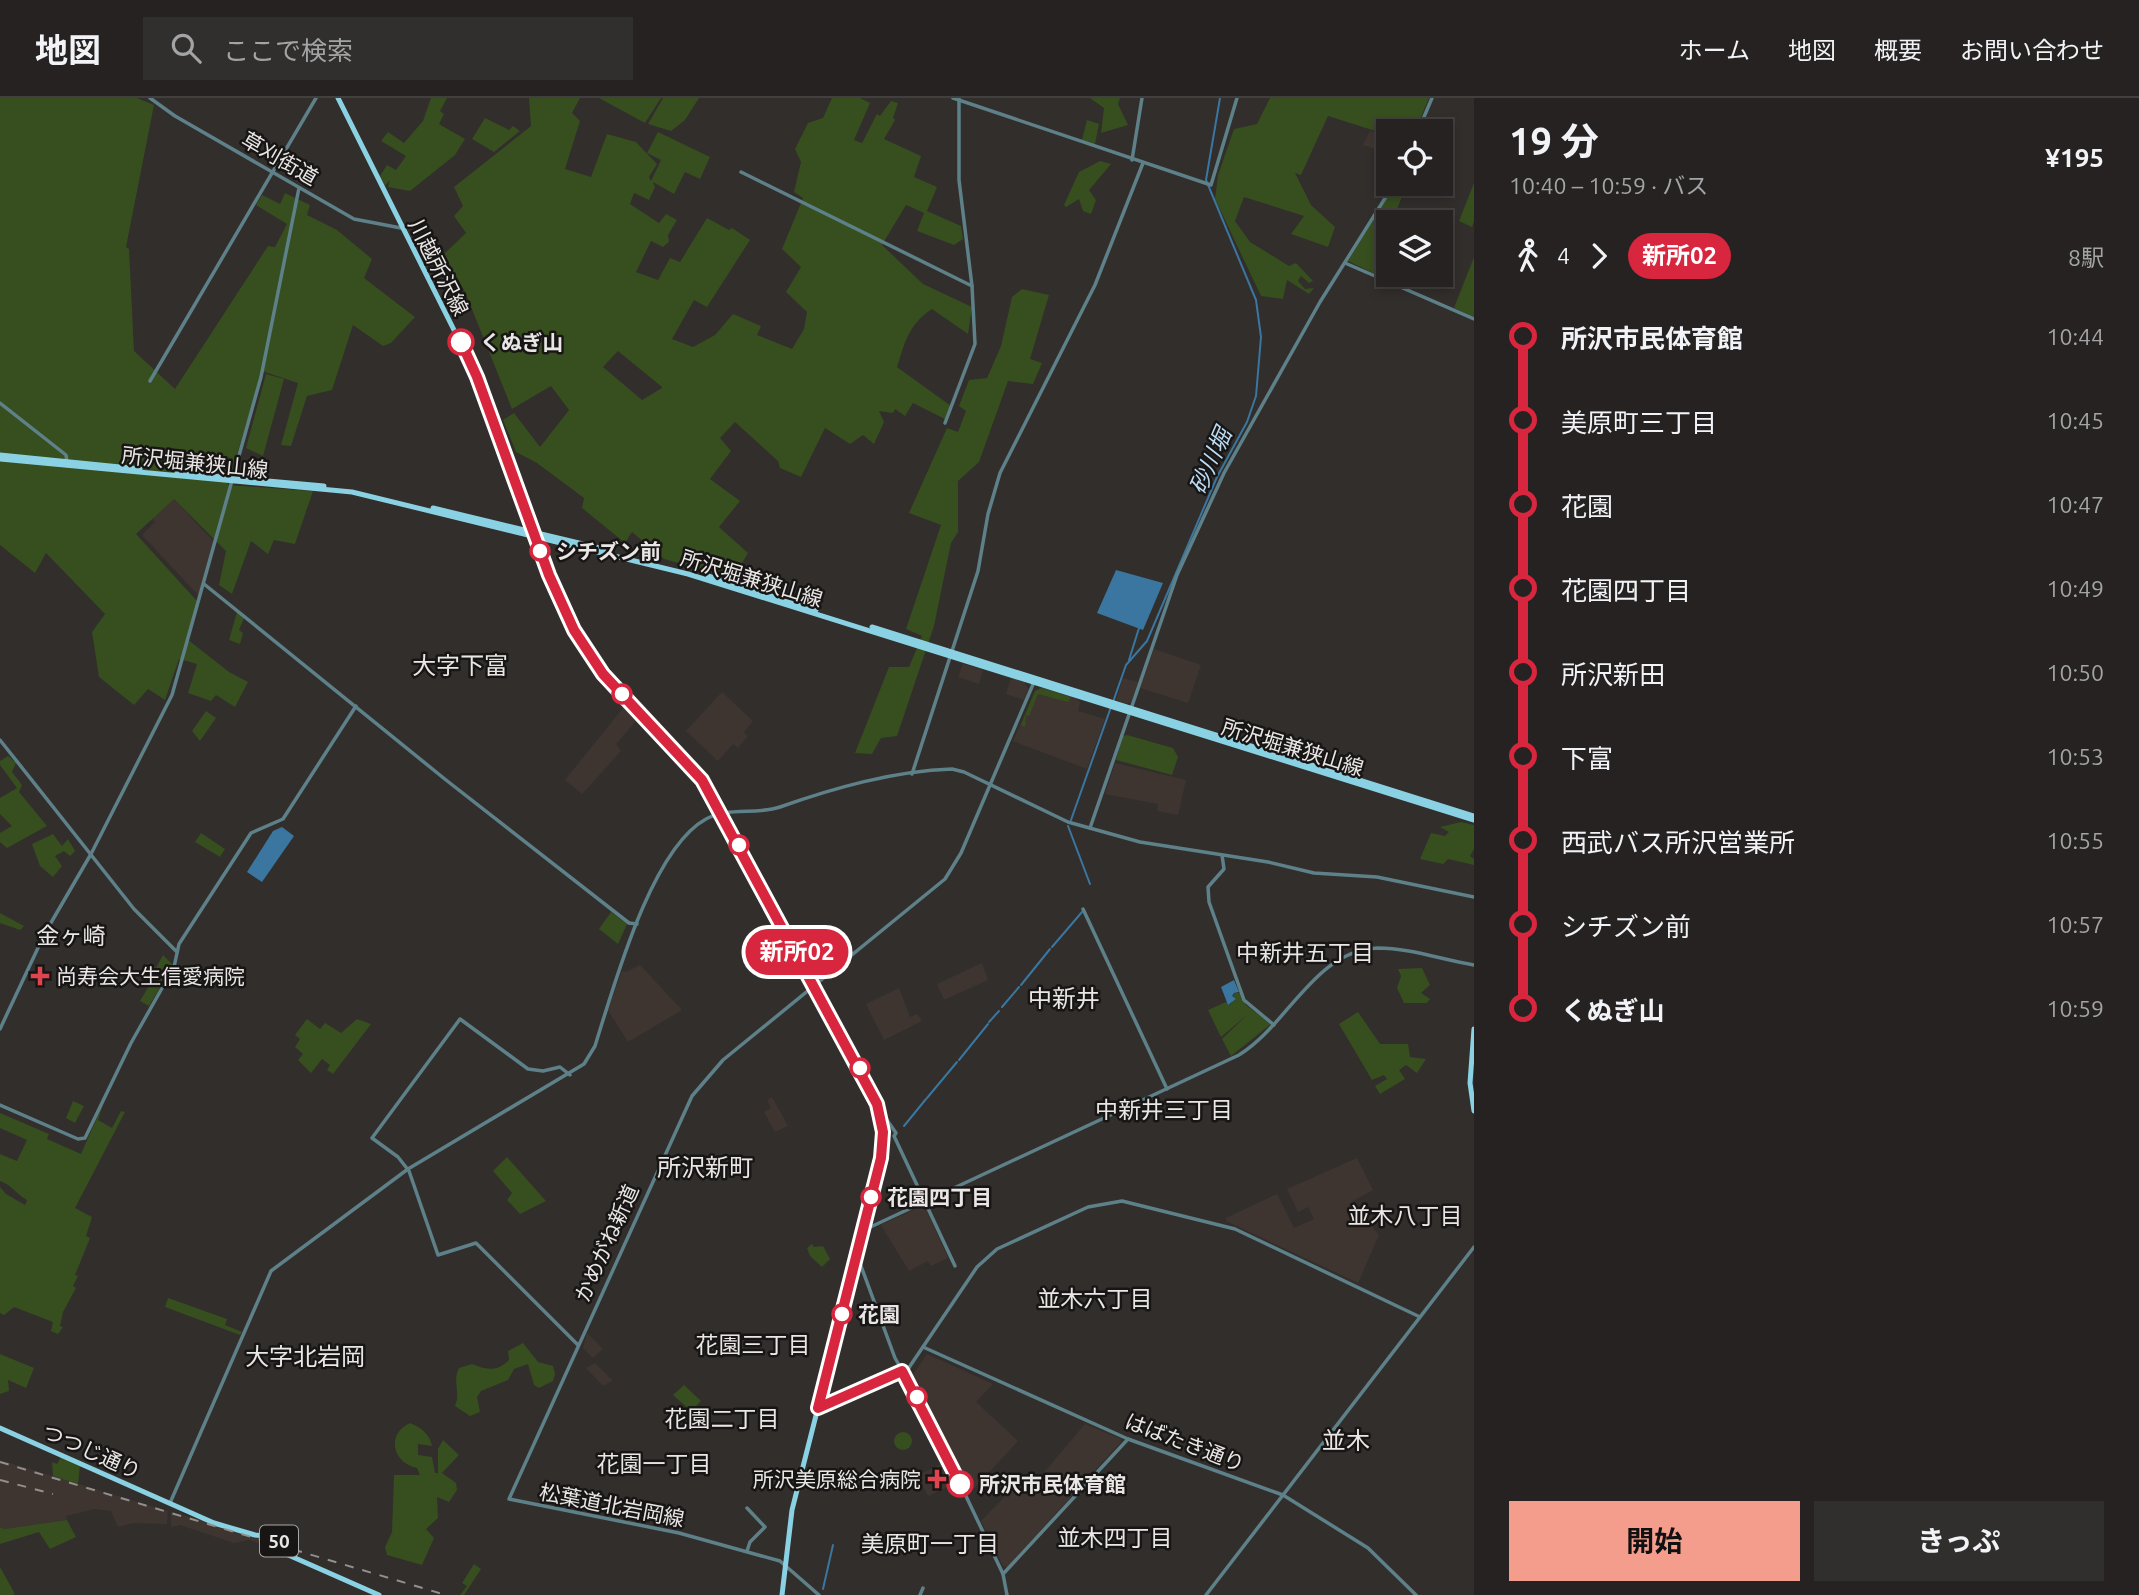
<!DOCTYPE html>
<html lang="ja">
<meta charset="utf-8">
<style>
body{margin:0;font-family:Ubuntu,"Noto Sans JP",sans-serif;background:#312f2e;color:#f1f3f6;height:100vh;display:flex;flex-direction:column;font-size:26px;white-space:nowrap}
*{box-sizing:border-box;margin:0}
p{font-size:23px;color:#a3a4a5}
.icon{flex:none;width:38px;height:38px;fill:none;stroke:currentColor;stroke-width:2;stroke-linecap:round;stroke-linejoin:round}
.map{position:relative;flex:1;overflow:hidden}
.side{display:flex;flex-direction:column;background:#252221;width:665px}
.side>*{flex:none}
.badge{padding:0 14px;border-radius:23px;font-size:24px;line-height:46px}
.controls{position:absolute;left:1376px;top:21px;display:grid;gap:14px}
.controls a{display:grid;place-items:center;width:77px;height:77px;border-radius:0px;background:#252221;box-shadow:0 4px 10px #0003,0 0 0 2px #423f3f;font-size:35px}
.map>.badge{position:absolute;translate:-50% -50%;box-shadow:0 0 0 4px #fff}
.legs{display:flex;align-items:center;gap:10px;height:77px;padding:0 35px;font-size:23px}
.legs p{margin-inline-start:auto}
.overview{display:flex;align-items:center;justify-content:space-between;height:119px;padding:0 35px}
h1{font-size:38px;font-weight:700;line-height:52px}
.cta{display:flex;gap:14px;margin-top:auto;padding:14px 35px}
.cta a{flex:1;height:80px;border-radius:0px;background:#f49d8c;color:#111;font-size:28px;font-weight:700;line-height:80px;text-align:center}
.cta a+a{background:#312f2e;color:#f1f3f6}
ul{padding:0 35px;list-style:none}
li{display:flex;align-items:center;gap:24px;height:84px;font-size:26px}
li i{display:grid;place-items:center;width:10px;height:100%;margin:0 9px;background:currentColor}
li i::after{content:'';width:18px;height:18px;margin:-9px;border:5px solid;border-radius:50%;background:#252221}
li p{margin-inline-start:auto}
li:first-child i{background:linear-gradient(#0000 50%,currentColor 0)}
li:last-child i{background:linear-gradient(currentColor 50%,#0000 0)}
header{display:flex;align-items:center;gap:42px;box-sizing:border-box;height:98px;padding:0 35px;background:#252221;border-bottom:2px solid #423f3f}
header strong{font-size:33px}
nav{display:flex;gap:38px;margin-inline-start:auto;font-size:24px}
.search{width:490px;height:63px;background:#312f2e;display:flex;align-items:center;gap:18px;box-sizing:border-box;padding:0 24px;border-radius:0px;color:#a3a4a5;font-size:26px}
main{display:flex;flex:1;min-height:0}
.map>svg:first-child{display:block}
.built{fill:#3f3530}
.green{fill:#374e1f;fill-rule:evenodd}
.water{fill:#3a769f}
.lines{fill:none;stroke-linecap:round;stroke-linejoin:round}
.stream{stroke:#3a769f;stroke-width:2}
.minor{stroke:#5e8088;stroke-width:3.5}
.major{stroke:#8ad2e3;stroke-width:5}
.rail{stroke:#928f8e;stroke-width:2;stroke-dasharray:9 9;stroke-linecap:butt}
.line-1-casing{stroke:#fff;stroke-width:16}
.line-1{stroke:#d7263d;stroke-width:10}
.stop-1-dot{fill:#fff;stroke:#d7263d;stroke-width:3.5}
.health-dot{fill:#e0444e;stroke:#181615;stroke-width:2.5}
.labels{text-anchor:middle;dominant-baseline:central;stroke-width:5;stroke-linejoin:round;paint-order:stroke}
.shield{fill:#181615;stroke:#aaa8a7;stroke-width:2}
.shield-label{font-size:19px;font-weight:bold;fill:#e9e6e5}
.street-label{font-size:21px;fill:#e9e6e5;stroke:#181615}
.stop-label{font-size:21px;font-weight:bold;fill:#e9e6e5;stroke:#181615;text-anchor:start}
.poi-label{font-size:21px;fill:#e9e6e5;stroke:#181615;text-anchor:start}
.water-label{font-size:23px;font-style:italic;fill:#bcdcf4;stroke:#181615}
.neighbourhood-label{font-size:23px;fill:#e9e6e5;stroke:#181615}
.quarter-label{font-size:24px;fill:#e9e6e5;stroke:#181615}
</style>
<header>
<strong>地図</strong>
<div class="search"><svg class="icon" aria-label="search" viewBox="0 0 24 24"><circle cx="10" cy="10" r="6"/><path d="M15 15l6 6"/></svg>ここで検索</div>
<nav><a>ホーム</a><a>地図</a><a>概要</a><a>お問い合わせ</a></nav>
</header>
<main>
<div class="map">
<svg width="1474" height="1497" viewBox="0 0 1474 1497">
<rect width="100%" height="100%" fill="#312e2c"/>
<g class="built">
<polygon points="1370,33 1388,38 1387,55 1363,47"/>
<polygon points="173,400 214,444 199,498 142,437 155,424 152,420"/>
<polygon points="1154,551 1201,567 1188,605 1140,590"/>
<polygon points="963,566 983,572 979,586 958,579"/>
<polygon points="1011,580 1024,583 1028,591 1024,602 1006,596"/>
<polygon points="1123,580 1138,584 1131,604 1126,606 1116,602"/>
<polygon points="1042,589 1076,600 1080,604 1078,613 1105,621 1087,671 1013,643 1035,593"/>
<polygon points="722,594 753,623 744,634 748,638 738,650 733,646 718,663 686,633"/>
<polygon points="627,605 640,618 616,646 621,653 582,696 565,682"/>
<polygon points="1115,665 1186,682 1178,717 1157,713 1158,706 1105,696"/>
<polygon points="982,865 988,882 944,902 937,886"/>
<polygon points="640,867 682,912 628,944 608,912 622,873 626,874"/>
<polygon points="899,890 910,919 917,916 922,923 884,942 866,906"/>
<polygon points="772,999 788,1028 775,1034 764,1014 771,1010 767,1002"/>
<polygon points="1357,1060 1373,1092 1351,1104 1379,1137 1358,1185 1226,1123 1226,1120 1277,1096 1294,1130 1314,1121 1308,1109 1298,1114 1287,1091"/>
<polygon points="924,1107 948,1160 931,1168 928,1163 909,1173 881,1127"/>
<polygon points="587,1235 603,1251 593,1260 583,1250"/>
<polygon points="927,1256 993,1286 976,1304 1018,1343 971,1394 967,1394 910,1281"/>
<polygon points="595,1265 612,1282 612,1283 603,1288 586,1270"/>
<polygon points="1085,1326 1121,1341 1121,1344 1007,1469 1003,1468 981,1423 1013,1390 1020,1396 1036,1384"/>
<polygon points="0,1362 168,1413 167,1426 133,1425 118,1429 111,1413 94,1411 66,1418 67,1422 4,1431 0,1429"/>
<polygon points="945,1364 956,1385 928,1398 919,1381 910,1385 908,1382"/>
<polygon points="171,1414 273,1441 282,1453 249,1442 234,1445 180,1427 171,1429"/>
</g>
<g class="green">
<polygon points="0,0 137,0 154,7 126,149 129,151 134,253 175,291 268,148 275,149 287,126 256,107 262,97 280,106 285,95 310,107 307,117 337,132 372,161 364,180 415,219 391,245 383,248 353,227 332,292 307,298 291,348 281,347 298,285 262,273 228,387 313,393 295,446 274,442 268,456 251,443 232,496 219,487 226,453 174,401 136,436 197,503 187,541 229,574 248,584 235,609 216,597 211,603 188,595 197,566 179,561 165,602 148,591 134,607 99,579 92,534 105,516 46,455 35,475 0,447"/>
<polygon points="431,0 447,0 440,13 444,16 439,26 465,41 455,57 410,93 388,89 390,82 385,88 380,78 387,67 396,72 406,58 381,43 388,34 404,45 423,23"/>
<path d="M529,0h51l-8,15 8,8 -15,48 26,8 16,-43 29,8 21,22 -8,13 2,4 10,-21 -14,-7 11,-21 52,25 -10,22 -15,-7 -11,22 -21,-12 2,5 -6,13 -15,-7 -4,11 29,19 7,-9 11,6 -9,15 1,7 -6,5 -12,-6 -15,31 22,8 12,-22 10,4 27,-44 22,12 3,-2 18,12 -43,67 -13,-7 -22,39 21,8 22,-12 18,-21 28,12 -4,9 35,14 12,-20 3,-17 -21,-20 15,-25 -19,-18 21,-51 -9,-6 7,-30 -6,-13 13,-26 15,-5 9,-20h28l10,5 -16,37 8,3 15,-29 3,2 11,-15 7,2 -5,15 2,2 -11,19 37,17 -7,21 23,10 -10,24 34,15 2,13 -9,6 -37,-14 7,-18 -18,-8 -24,40 41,39 49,23 -4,27 -36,-25c-23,15 -27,33 -35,58l54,39 -6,13 -32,-16 -8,13 -10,-7 -2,4 -14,-2 5,11 -10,22 -11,-9 -13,9 -25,-16 -24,49 -21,-9 -2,-7 -43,-39 -15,16 11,13 -21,28 30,22 -21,26 29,26 -15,25 -69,-19 -32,-27 -7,11 -43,-35 2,-10 -47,-35 -21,-11 -13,-32 11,-7 26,34 29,-37 -18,-24 -39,23 -47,-117 -21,-38 22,-21 -12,-17 9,-10 -9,-19 77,-61zM618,253l44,36v1l-20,12 -39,-33z"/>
<polygon points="599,0 661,0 645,25"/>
<polygon points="663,0 699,0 685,22 671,33 648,26"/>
<polygon points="1090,0 1120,0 1118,6 1128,27 1101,35 1104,10"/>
<polygon points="1270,0 1429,0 1415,33 1388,33 1388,37 1328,18 1301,77 1295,75 1311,107 1335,129 1328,149 1291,136 1304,118 1244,99 1235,123 1250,144 1289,168 1296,165 1313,183 1309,185 1301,178 1298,183 1305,191 1314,190 1309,196 1287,182 1283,201 1261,198 1215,101 1218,77 1234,31 1257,26"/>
<polygon points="485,20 509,32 513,28 520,33 494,54 472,41"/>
<polygon points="1087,22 1099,26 1095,46 1082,42"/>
<polygon points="1100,63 1111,66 1089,92 1096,102 1091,116 1083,113 1079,101 1066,109 1064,107 1079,74"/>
<polygon points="1474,85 1474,123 1472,129 1459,123"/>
<polygon points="1396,86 1407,86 1397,111 1428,123 1388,124 1388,177 1415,177 1409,192 1348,163"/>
<polygon points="1474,159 1474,219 1454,210"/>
<polygon points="1022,191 1049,197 1030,261 1042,265 1033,286 1008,283 979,364 958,383 958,434 951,445 934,528 897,638 881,640 872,656 855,655 889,569 909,569 922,538 906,531 941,427 909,415 947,330 958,334 966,313 959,308 969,282 987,280 1001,248 1012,199"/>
<polygon points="266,276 284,281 263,358 246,350"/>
<polygon points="237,514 244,520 239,532 243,535 240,546 229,542"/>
<polygon points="1042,590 1071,599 1068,604 1038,596 1029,618 1026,617 1025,629 1021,627 1035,593"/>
<polygon points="206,613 216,620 200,643 192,633"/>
<polygon points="1127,637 1173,650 1178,659 1172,677 1116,662 1123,638"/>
<polygon points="8,658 16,665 12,674 22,687 19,694 47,728 7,750 0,744 0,735 12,728 0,716 0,700 17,690 0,667 0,663"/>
<polygon points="1461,724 1474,727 1474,751 1470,758 1474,761 1474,767 1448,761 1443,766 1420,761 1431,735 1445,738 1449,734 1440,729"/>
<polygon points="201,735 225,751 220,759 195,744"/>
<polygon points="53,736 62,748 68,741 75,753 70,758 64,753 55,758 62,768 53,779 40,768 32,746"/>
<polygon points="611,814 627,826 618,846 599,831"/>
<polygon points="0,815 24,828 20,832 0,825"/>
<polygon points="163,857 173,867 149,908 140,903 153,881 143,874 148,865 156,870"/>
<polygon points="1422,870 1430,887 1421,895 1430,901 1427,905 1404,905 1397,890 1401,878 1398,871"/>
<polygon points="1235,895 1240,895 1246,907 1271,926 1231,958 1222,941 1247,917 1221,939 1208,912 1226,904 1229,907 1236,901 1232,898"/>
<polygon points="1358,914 1380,946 1408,946 1410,959 1426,961 1417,975 1406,967 1399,972 1405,981 1380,996 1375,988 1387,981 1384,977 1372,982 1339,926"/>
<polygon points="307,921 320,931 325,925 341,935 357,921 371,926 333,976 327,972 330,967 322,961 311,975 298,962 303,956 295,949 300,941 295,937"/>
<polygon points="73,1003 84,1008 75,1025 66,1020"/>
<path d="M104,1004l-6,18 14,8 9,-17 4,1 -50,96 17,9 -6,19 4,2 -15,37 3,1 -5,10 3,2 -13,24 -3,14 3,1 -5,7 -7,-3 2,-9 -39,-15 -10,8 -4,-2v-126l6,7 19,11 2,-5c-11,-6 -15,-15 -27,-19v-27l17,7 10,-21 -27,-12v-15l49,21 -2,5 34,15z"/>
<polygon points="507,1059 546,1103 520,1116 507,1102 512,1095 493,1073"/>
<polygon points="812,1146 814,1149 823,1148 830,1161 822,1169 810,1158 807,1150"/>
<polygon points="168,1200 227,1221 225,1227 242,1234 240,1237 165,1209"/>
<path d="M523,1245l15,19 15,4 2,8 -2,7 -14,7 -5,-3 -6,-21 -14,5 -6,11 -27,11 -4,6 3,15 -10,4 -15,-10c6,-13 -3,-25 4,-38l13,-4c15,6 25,8 37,-4l-1,-9z"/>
<polygon points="0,1256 34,1270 26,1290 8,1282 9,1293 0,1296"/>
<polygon points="684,1287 701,1303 691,1313 673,1297"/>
<path d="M410,1325c10,4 20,11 22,23l-14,-2v11l14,2 3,16h3v-24l5,-9 16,15 -17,18 14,10 1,7 -8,12 -12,-5 1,21 -12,11 8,9 -12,27 -35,-10 -2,-8 7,-15 2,-57h26l-3,-7c-25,-5 -31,-34 -7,-45z"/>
<circle cx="903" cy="1343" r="9"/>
<polygon points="61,1359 80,1367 78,1386 53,1378 52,1364 57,1366"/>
<polygon points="67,1422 76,1439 50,1451 39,1434 0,1446 0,1429 4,1431"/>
<polygon points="474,1466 481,1471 464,1497 460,1497 467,1488 462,1485"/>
<polygon points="0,1469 15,1496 13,1497 0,1497"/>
</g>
<g class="water">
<polygon points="1116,472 1163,485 1143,532 1097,515"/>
<polygon points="282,729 294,738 262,784 247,774 273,733"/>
<polygon points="1234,882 1239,894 1234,895 1232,898 1236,901 1228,907 1221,889"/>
</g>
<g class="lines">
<g class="stream">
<polyline points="1129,562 1139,530"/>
<polyline points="1113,604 1126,567 1147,543 1217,379 1247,324 1256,298 1261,239 1256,202 1206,82 1220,0"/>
<polyline points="1071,722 1111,609"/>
<polyline points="1068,728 1090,786"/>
<polyline points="1052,849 1082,814"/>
<polyline points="1021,887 1050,851"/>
<polyline points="1002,909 1019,889"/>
<polyline points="989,924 999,913"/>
<polyline points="959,962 988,926"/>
<polyline points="927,1000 957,964"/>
<polyline points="904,1028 926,1001"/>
<polyline points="823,1491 833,1447"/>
</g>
<g class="minor">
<polyline points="150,0 175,18 354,121 401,130"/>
<polyline points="953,0 1211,87 1237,0"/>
<polyline points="1418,33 1432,0"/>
<polyline points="1132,62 1142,0"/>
<polyline points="741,74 972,188"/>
<polyline points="1345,165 1474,221"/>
<polyline points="150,283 316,0"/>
<polyline points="0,305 66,357 67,364"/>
<polyline points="945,325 975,246 972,188 959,82 959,1"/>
<polyline points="204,486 446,682 629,825 637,826"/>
<polyline points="0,642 134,811 177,854"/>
<polyline points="912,676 978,473 988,416 1000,375 1095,187 1143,65"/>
<polyline points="1090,730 1177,477 1224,375 1320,204 1394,86"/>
<polyline points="1222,757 1224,771 1208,789 1209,804 1244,902 1274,927"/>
<polyline points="1083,811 1167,991"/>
<polyline points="0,931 45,835 91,756 172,597 261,279 299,90"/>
<polyline points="570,977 560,969 543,973 528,971 460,921 372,1040 398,1059 409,1073 438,1157 476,1145 578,1247"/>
<polyline points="0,1007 78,1041 85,1040 131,945 174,869 179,846 251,735 283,721 356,608"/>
<polyline points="878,1009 896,1035 894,1038 955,1168"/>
<path d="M864,1132l375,-175c49,-30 76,-105 139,-107 31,0 65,12 96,17"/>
<polyline points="855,1164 861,1168 895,1260 927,1316 1003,1476 1007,1497"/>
<polyline points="923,1249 1128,1341 1283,1397 1368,1450 1416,1497"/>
<polyline points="819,1310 908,1271 977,1169 997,1151 1088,1109 1122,1103 1235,1131 1420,1219"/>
<path d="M170,1405l101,-232 137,-102 176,-105 11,-18c19,-60 56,-197 111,-227 21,-12 51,-4 74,-12 54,-19 113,-36 172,-38l12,3 104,50 72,20 128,20 46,11 63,4 97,20"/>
<polyline points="747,1410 765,1429 750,1444 747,1453"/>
<polyline points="1003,1476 1128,1341"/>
<polyline points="819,1497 780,1463 679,1435 509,1401 692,998 723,962 945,781 961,755 1034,584"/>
<polyline points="920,1497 923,1490"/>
<polyline points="1206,1497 1474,1149"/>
</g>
<g class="major">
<polyline points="338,0 474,272 549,477 574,532 603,576 688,665 709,695 873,995 882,1028 881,1061 792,1412 782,1497"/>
<polyline points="0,357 140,371"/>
<polyline points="0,361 352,394 688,476 1474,722"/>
<polyline points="177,375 324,388"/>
<polyline points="433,410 604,451"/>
<polyline points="708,478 816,512"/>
<polyline points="872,529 1474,718"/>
<polyline points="1474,931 1470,985 1474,1013"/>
<polyline points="0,1330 214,1425 255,1437 275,1439 286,1456 379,1497"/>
</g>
<g class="rail">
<polyline points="0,1364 446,1497"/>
<polyline points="0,1382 53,1396"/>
</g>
</g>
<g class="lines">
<g class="line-1-casing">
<polyline id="line-1" points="461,244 477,279 549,477 574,532 603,576 702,682 877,1006 883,1034 881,1060 818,1310 902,1273 960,1386"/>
</g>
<use href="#line-1" class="line-1"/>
</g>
<g class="stop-1-dot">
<circle cx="461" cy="244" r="12"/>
<circle cx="540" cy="453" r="9"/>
<circle cx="622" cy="596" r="9"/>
<circle cx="739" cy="747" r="9"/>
<circle cx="860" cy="970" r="9"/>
<circle cx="871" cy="1099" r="9"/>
<circle cx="842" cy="1216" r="9"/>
<circle cx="917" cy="1299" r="9"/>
<circle cx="960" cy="1386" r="12"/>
</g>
<g class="health-dot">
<path d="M36.5 867.5h7v7h7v7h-7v7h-7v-7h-7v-7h7z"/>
<path d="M933.5 1370.5h7v7h7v7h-7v7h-7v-7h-7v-7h7z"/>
</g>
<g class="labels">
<rect class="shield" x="260" y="1427.5" width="38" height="31" rx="5"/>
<g class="shield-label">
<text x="279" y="1443">50</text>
</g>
<g class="street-label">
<text transform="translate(280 60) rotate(30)">草刈街道</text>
<text transform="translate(439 169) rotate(63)">川越所沢線</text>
<text transform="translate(195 364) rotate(6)">所沢堀兼狭山線</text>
<text transform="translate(752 480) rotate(17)">所沢堀兼狭山線</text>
<text transform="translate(1293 649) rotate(17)">所沢堀兼狭山線</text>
<text transform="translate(606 1145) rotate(-66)">かめがね新道</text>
<text transform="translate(1185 1344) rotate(21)">はばたき通り</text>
<text transform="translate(92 1353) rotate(24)">つつじ通り</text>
<text transform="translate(612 1407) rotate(11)">松葉道北岩岡線</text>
</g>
<g class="stop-label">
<text x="480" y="244">くぬぎ山</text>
<text x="556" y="453">シチズン前</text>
<text x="887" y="1099">花園四丁目</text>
<text x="858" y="1216">花園</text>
<text x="979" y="1386">所沢市民体育館</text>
</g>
<g class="poi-label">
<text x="56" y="878">尚寿会大生信愛病院</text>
<text x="921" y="1381" text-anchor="end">所沢美原総合病院</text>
</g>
<g class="water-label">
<text transform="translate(1210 363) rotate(-66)">砂川堀</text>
</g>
<g class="neighbourhood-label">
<text x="71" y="837">金ヶ崎</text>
<text x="1305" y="854">中新井五丁目</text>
<text x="1164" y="1011">中新井三丁目</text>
<text x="1405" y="1117">並木八丁目</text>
<text x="1095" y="1200">並木六丁目</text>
<text x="753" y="1246">花園三丁目</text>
<text x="722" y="1320">花園二丁目</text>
<text x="654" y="1365">花園一丁目</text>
<text x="1115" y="1439">並木四丁目</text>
<text x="930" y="1445">美原町一丁目</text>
</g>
<g class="quarter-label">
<text x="460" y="567">大字下富</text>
<text x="1064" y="900">中新井</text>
<text x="705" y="1069">所沢新町</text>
<text x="305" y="1258">大字北岩岡</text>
<text x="1346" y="1342">並木</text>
</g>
</g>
</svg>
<div class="controls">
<a><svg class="icon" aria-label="locate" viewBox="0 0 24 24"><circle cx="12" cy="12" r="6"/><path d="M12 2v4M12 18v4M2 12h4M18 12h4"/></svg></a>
<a><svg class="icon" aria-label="layers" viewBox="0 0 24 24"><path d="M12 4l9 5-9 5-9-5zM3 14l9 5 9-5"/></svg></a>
</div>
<b class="badge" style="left:797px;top:854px;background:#d7263d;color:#fff">新所02</b>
</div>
<section class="side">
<div class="overview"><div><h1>19 分</h1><p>10:40 – 10:59 · バス</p></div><b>¥195</b></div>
<div class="legs"><svg class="icon" aria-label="walk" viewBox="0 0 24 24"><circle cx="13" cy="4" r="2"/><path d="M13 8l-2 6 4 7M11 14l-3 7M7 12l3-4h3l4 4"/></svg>4<svg class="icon" aria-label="forward" viewBox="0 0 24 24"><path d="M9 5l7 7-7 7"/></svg><b class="badge" style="background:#d7263d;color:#fff">新所02</b><p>8駅</p></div>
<ul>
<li><i style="color:#d7263d"></i><b>所沢市民体育館</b><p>10:44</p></li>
<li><i style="color:#d7263d"></i><span>美原町三丁目</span><p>10:45</p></li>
<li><i style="color:#d7263d"></i><span>花園</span><p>10:47</p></li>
<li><i style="color:#d7263d"></i><span>花園四丁目</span><p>10:49</p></li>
<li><i style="color:#d7263d"></i><span>所沢新田</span><p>10:50</p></li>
<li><i style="color:#d7263d"></i><span>下富</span><p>10:53</p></li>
<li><i style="color:#d7263d"></i><span>西武バス所沢営業所</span><p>10:55</p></li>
<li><i style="color:#d7263d"></i><span>シチズン前</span><p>10:57</p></li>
<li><i style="color:#d7263d"></i><b>くぬぎ山</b><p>10:59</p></li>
</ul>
<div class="cta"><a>開始</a><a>きっぷ</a></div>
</section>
</main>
